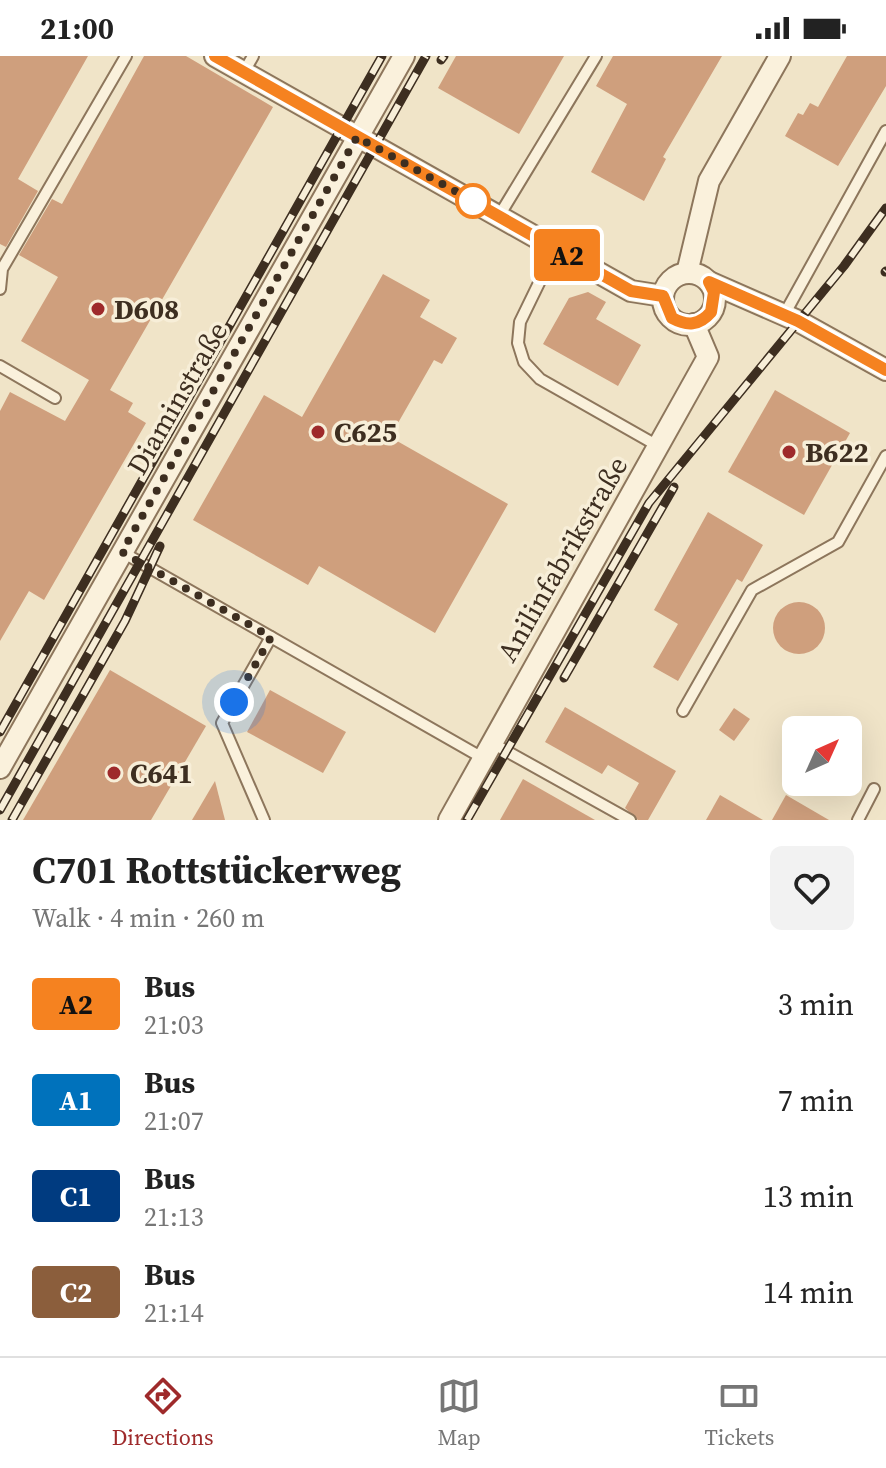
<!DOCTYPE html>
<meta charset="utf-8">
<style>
body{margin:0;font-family:"Source Serif 4",serif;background:#f2f2f2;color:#222;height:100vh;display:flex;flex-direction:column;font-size:30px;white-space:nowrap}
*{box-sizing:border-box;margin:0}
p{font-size:26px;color:#767676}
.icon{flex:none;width:44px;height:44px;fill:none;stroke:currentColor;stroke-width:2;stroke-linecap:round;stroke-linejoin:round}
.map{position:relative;height:764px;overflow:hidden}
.details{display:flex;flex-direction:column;background:#fff;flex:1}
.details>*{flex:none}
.badge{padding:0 16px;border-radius:6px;font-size:28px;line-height:52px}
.needle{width:52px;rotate:45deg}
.buttons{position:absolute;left:782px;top:660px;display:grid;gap:16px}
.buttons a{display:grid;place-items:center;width:80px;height:80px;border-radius:12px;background:#fff;box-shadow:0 8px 32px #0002;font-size:40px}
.you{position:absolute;width:40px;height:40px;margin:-20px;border:6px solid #fff;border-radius:50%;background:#1a73e8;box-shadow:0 0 0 12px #1a73e833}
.map>.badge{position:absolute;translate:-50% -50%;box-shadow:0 0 0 4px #fff}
.round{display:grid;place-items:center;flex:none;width:84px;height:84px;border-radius:12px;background:#f2f2f2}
.summary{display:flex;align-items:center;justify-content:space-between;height:136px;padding:0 32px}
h1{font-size:38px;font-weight:700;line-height:60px}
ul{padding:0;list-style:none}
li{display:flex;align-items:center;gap:24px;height:96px;padding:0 32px}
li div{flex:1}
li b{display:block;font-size:30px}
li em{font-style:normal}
li .badge{min-width:88px;font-weight:700;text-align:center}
.status{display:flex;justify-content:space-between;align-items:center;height:56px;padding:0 40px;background:#fff;direction:ltr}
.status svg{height:22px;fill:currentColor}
.tabs{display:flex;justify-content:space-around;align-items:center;height:112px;border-top:2px solid #e0e0e0;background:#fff;font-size:22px;color:#767676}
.tabs a{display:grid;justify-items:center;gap:4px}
.tabs .active{color:#9e2a2b}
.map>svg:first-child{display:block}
.building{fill:#cf9f7d}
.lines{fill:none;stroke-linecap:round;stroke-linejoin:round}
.service-casing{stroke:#8d765c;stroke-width:14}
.minor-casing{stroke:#8d765c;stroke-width:24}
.service{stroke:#faf1dc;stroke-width:10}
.minor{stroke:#faf1dc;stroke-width:20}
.rail-casing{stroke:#3d2e20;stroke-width:9}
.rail{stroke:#f7eed8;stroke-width:6;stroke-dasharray:18;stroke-linecap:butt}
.line-casing{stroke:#fff;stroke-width:18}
.line{stroke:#f58220;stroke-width:12}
.walk{stroke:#3d2e20;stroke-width:8;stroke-dasharray:0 14.4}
.stop-dot{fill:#fff;stroke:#f58220;stroke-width:4}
.poi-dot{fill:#9e2a2b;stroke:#f7eed8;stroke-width:3}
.labels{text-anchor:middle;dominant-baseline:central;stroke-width:7;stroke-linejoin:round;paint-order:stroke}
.poi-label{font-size:28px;font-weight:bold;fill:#3d2e20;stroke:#f7eed8;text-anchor:start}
.street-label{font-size:28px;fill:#3d2e20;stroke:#f7eed8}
</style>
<div class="status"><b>21:00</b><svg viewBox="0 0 49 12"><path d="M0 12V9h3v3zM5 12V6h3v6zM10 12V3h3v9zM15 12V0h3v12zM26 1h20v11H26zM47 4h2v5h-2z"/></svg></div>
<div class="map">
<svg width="886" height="764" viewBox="0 0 886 764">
<rect width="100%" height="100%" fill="#f0e4c8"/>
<g class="building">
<polygon points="0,0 88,0 18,123 38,135 6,191 0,188"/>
<polygon points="144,0 186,0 273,51 110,334 133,347 128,356 146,367 44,544 29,535 0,585 0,355 10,336 65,365 89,324 21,285 58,221 19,199 52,143 62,148"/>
<polygon points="456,0 564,0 519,78 438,32"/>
<polygon points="613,0 722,0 663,101 666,103 644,145 591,116 627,48 596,30"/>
<polygon points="847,0 886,0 886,30 838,110 785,80 798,57 803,59 810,47 818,51"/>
<polygon points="383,218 430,244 420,261 457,282 442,308 434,304 390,381 508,448 435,577 319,510 308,529 193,464 264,339 302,361"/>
<polygon points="588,236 606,246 596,263 641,289 618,330 543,288 569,242"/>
<polygon points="775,334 850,377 804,459 728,416"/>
<polygon points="708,456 763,489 742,526 737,523 678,625 653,611 678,568 654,554"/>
<circle cx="799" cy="572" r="26"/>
<polygon points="110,614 206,670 151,764 23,764"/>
<polygon points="270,634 346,676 323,717 247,676"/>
<polygon points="565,651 676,715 648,764 638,764 625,752 639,727 608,709 602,718 545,686"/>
<polygon points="734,652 750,663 734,685 719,674"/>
<polygon points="523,723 595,764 500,764"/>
<polygon points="215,725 225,764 192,764"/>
<polygon points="720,739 763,764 706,764"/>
<polygon points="786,739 829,764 772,764"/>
</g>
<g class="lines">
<g class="service-casing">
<g id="service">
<polyline points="244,16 253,0"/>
<polyline points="499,160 596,0"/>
<polyline points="556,192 520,266 518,287 524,306 540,323 658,390"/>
<polyline points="0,233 2,213 126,0"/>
<polyline points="784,259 886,75"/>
<polyline points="0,310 55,342"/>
<polyline points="122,496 481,701"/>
<polyline points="683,655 752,534 838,486 886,400"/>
<polyline points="492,687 630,764"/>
<polyline points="264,764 222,667 271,581"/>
<polyline points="858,764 874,733"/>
</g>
</g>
<g class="minor-casing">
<g id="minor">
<polyline points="215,0 631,235 663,240"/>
<polyline points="687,217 709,125 780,0"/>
<circle cx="689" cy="243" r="26"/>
<polyline points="709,226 798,265 886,314"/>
<polyline points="0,712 404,0"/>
<polyline points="449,764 708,301 694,268"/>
</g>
</g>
<use href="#service" class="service"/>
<use href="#minor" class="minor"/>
<g class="rail-casing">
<g id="rail">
<polyline points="441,4 444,0"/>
<polyline points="885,216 886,215"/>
<polyline points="564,622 674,431"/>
<polyline points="0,676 382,0"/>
<polyline points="0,754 426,0"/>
<polyline points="12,764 125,565 160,490"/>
<polyline points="467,764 649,447 844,210 886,152"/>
</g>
</g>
<use href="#rail" class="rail"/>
</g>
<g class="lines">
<g class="line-casing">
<path id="line" d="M215,0l416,235 32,5 9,22c15,8 27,8 39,-6l3,-20 -5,-10 89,39 88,49"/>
</g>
<use href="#line" class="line"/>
<polyline class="walk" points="234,646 271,581 122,496 357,81 473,145"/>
</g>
<circle class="stop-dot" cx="473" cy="145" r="16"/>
<g class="poi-dot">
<circle cx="98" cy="253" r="8"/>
<circle cx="318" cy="376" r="8"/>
<circle cx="789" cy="396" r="8"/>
<circle cx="114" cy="717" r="8"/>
</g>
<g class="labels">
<g class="poi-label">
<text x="114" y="253">D608</text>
<text x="334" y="376">C625</text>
<text x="805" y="396">B622</text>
<text x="130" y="717">C641</text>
</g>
<g class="street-label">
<text transform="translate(177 342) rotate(-60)">Diaminstraße</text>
<text transform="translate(562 503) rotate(-60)">Anilinfabrikstraße</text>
</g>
</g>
</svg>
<div class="buttons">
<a><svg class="needle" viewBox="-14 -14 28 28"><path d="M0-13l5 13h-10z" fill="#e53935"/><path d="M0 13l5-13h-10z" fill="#767676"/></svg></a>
</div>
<div class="you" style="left:234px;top:646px"></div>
<b class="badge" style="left:567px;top:199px;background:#f58220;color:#111">A2</b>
</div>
<section class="details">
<div class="summary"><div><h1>C701 Rottstückerweg</h1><p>Walk · 4 min · 260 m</p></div><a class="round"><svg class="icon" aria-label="heart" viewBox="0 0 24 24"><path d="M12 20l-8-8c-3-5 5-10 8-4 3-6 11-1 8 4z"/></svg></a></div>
<ul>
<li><span class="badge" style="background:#f58220;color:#111">A2</span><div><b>Bus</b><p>21:03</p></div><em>3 min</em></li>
<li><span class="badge" style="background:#0072bc;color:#fff">A1</span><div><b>Bus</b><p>21:07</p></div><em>7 min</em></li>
<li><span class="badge" style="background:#003b80;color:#fff">C1</span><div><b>Bus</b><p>21:13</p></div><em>13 min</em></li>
<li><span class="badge" style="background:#8b5e3c;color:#fff">C2</span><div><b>Bus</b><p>21:14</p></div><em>14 min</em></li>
</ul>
</section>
<nav class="tabs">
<a class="active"><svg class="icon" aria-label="directions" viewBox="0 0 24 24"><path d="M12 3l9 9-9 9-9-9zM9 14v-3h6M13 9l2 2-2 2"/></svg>Directions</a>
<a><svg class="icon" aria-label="map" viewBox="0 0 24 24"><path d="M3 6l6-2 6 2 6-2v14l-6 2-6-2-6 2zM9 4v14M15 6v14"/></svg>Map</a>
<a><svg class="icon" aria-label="tickets" viewBox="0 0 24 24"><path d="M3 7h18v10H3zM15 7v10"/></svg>Tickets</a>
</nav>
